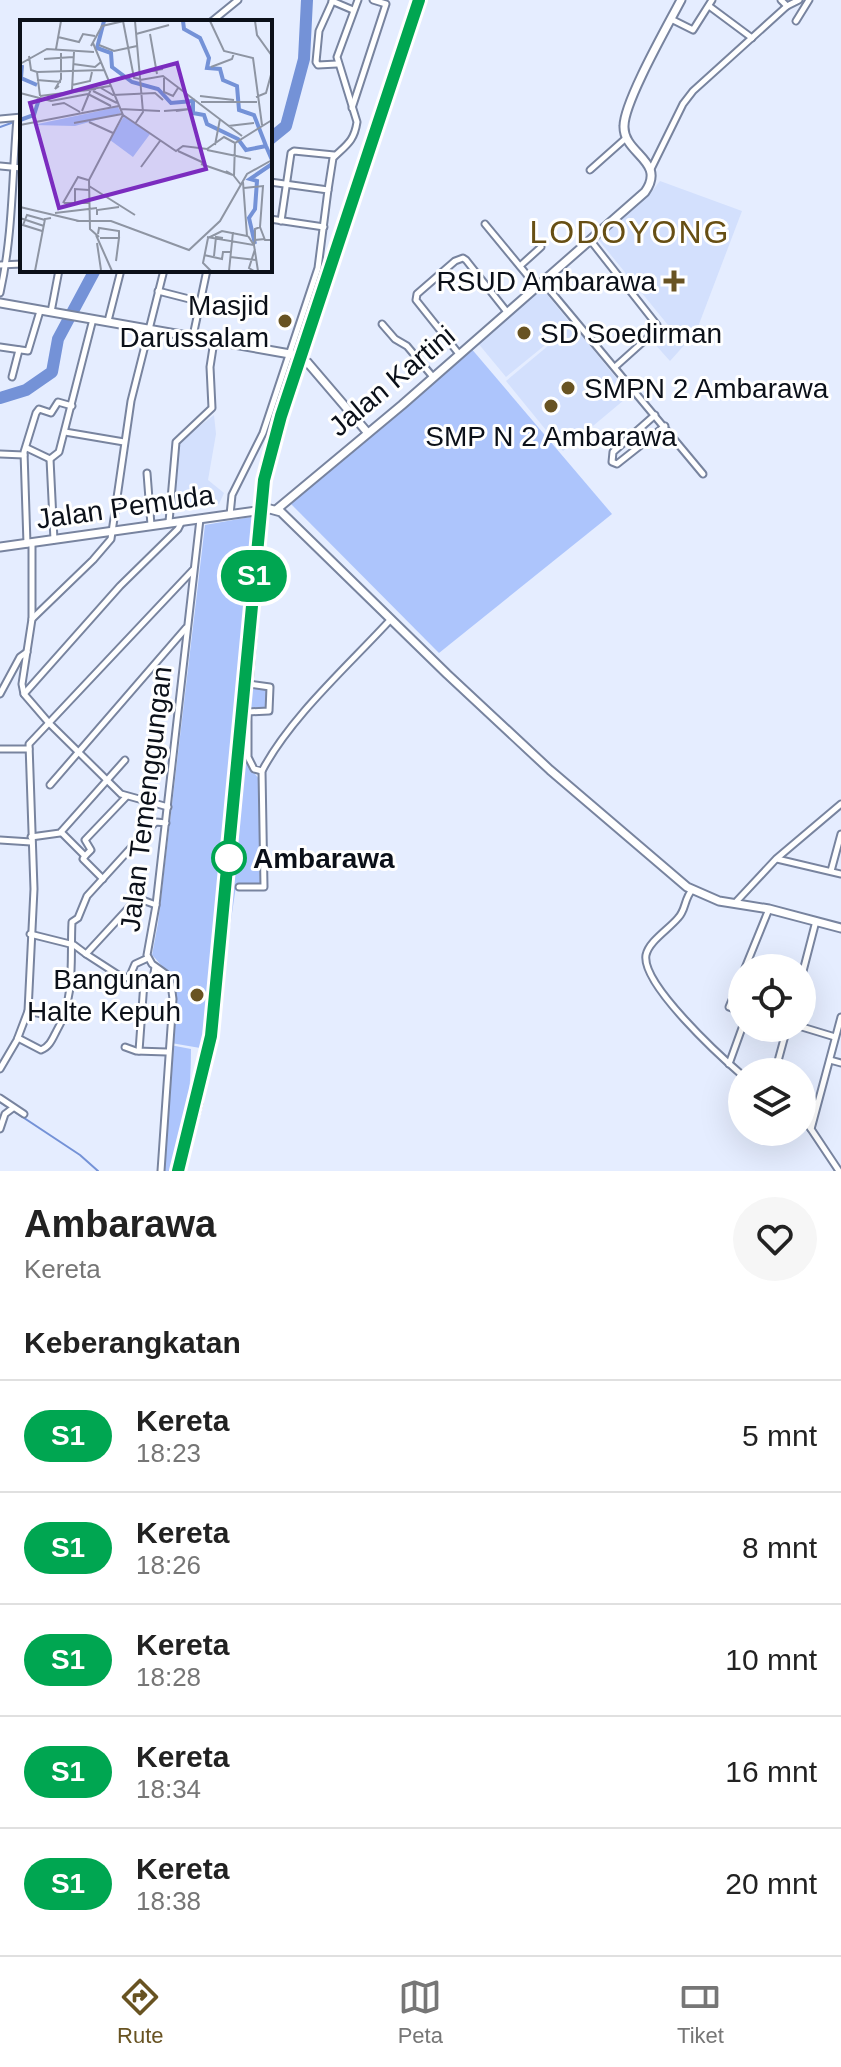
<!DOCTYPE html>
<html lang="id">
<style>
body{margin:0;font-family:Helvetica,sans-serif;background:#f6f6f6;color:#222;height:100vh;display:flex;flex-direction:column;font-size:30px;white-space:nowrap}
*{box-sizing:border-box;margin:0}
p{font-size:26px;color:#767676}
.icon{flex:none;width:44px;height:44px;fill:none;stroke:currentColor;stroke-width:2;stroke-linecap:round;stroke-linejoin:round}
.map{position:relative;height:1171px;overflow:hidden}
.drawer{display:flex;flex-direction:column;background:#fff;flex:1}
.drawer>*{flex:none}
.badge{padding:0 16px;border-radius:26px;font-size:28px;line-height:52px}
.buttons{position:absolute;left:728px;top:954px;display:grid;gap:16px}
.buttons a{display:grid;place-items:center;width:88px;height:88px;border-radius:50%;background:#fff;box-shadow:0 8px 32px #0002;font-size:40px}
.map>.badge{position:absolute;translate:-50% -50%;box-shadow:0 0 0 4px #fff}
h2{padding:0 24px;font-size:30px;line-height:72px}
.round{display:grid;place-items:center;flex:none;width:84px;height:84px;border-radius:42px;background:#f6f6f6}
.summary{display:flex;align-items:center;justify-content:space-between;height:136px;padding:0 24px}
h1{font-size:38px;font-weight:700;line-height:60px}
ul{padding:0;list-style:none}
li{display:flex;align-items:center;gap:24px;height:112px;padding:0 24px;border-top:2px solid #e0e0e0}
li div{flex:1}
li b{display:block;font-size:30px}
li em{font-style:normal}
li .badge{min-width:88px;font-weight:700;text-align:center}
.dock{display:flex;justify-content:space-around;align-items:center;height:112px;border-top:2px solid #e0e0e0;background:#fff;font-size:22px;color:#767676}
.dock a{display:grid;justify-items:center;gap:4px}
.dock .on{color:#685322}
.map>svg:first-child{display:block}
.built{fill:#d3e0fd}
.green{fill:#adc5fc}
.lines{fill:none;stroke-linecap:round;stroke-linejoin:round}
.stream{stroke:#7492d7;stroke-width:2}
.river{stroke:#7492d7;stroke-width:12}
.street-casing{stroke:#78849f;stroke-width:9}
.secondary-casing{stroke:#78849f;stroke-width:11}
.street{stroke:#fff;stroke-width:5}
.secondary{stroke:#fff;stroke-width:7}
.rail-casing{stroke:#363c47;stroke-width:5}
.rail{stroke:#fff;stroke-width:2;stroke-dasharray:6;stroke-linecap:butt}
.line-casing{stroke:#fff;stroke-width:18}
.line{stroke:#00a651;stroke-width:12}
.poi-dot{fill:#685322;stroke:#fff;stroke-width:3}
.stop-dot{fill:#fff;stroke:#00a651;stroke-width:4}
.labels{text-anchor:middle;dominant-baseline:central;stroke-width:6;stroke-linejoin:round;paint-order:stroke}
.poi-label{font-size:28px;fill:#0b1019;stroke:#fff;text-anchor:end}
.street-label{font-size:28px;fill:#0b1019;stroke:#fff}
.stop-label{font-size:28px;font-weight:bold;fill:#0b1019;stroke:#fff;text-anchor:start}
.quarter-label{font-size:32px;letter-spacing:2px;fill:#674f14;stroke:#fff}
.inset-river{fill:none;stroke:#7492d7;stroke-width:4}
.inset-road{fill:none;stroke:#8e95a3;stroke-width:2}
.view{fill:#7b2cbf;fill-opacity:0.15;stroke:#7b2cbf;stroke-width:4}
.inset-edge{fill:none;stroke:#0b1019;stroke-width:4}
</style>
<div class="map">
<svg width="841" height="1171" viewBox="0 0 841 1171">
<rect width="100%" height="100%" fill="#e5edff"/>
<g class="built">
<polygon points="660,181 742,211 696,332 670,361 653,342 668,325 597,238 653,190"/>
<polygon points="541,287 571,324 506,377 477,342"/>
<polygon points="573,325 630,395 563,451 506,381"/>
<polygon points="214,415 216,434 208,480 224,493 219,504 172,510 179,442"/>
</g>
<g class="green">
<polygon points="470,347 612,514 439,653 289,502"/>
<path d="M261,515l-15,171 23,2 -2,23 -21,-1 -2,50 15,19 1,107h-24l-24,164 -41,-7c4,-45 14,-53 -19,-88l6,-32 47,-398z"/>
<path d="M170,1045l21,4c0,42 -5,81 -16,122h-12z"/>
</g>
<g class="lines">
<g class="stream">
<polyline points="0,127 14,122"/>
<polyline points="0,1102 80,1155 98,1171"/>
</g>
<g class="river">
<polyline points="270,139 286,126 304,59 307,0"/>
<polyline points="0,398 26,390 52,372 58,339 95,270"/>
</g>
<g class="street-casing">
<g id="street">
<polyline points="333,0 319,31 316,62 318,65 337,64"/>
<polyline points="781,0 787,6"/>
<polyline points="332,1 353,10"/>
<polyline points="709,6 752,38"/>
<polyline points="671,19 693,30 712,0"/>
<polyline points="796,21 809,0"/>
<polyline points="211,22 238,0"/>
<polyline points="352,108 386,4 373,0"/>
<polyline points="0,119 22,117"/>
<polyline points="0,166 22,168"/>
<polyline points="651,169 683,104 693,91 787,6 799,0"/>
<polyline points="590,170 626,138"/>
<path d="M328,190l5,-32c13,-13 21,-16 24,-36l-20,-65 21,-57"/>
<polyline points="270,219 324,227"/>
<polyline points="281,221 291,153 294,151 334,155"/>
<polyline points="485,224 537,287"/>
<polyline points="591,241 657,325 654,332 615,367"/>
<polyline points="0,265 22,264"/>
<polyline points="520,266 541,247"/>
<polyline points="543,282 703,474"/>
<polyline points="158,291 201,302"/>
<path d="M0,293c13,-58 12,-116 17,-175"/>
<polyline points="51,312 59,270"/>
<polyline points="108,321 121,270"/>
<polyline points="382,324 395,339 407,346 433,377"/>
<polyline points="193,336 207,270"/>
<polyline points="0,347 28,351 40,311"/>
<polyline points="459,354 416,300 417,294 455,261 463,258 466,260 507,312"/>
<polyline points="12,377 19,350"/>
<polyline points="655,415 613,452 612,462 617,464 665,426"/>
<polyline points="65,432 124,442"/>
<polyline points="27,448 50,459 59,452 93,319"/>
<polyline points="0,454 24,455"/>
<polyline points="50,459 54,540"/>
<polyline points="147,473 151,525"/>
<polyline points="230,515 232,495 263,433 318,268 328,190 270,182"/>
<polyline points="169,522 176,442 212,408 210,367 214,341"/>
<polyline points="32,543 32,619 22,684 24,694 49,723 121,794 168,807"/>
<polyline points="27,544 24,452 36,413 39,409 51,413 58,402 72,406"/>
<polyline points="32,619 93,560 111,539 131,401 164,270"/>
<polyline points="0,694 20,657 27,652"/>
<polyline points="24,694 120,586 178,529 182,521"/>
<polyline points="0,749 29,749"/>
<polyline points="262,771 254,769 248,757 248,712 269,711 270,687 249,684 264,510"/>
<polyline points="50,785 186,628"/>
<polyline points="61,832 85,856 91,850 85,840 126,797"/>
<polyline points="31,837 60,833 125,760"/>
<polyline points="0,840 31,842"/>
<polyline points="85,856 83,859 103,879"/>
<polyline points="777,859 841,874"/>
<polyline points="831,871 841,834"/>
<path d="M239,887h25l-2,-116c28,-54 88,-107 129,-152"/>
<path d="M692,890c-8,9 -6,20 -14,28 -9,11 -29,23 -32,37 -5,29 75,102 96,120"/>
<polyline points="735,903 776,859 841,804"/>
<polyline points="30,934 74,945 86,954 134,902 145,901 156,905"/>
<polyline points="86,954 120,976 129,978 135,964 148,958"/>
<polyline points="745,968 769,909"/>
<polyline points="802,975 816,921"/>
<polyline points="742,976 729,1007 742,1012"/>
<polyline points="28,1011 64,1019"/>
<polyline points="802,1027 835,1037"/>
<path d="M18,1038l23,12c8,-3 11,-10 15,-18 20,-34 14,-73 16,-110l6,-4 9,-22 62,-68 7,-6 10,1"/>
<polyline points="125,1047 136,1051 167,1052"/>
<polyline points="139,1051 144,982 153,979 155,967"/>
<polyline points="830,1060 841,1063"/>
<polyline points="729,1064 742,1028"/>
<polyline points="0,1069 17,1040 28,1011 34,889 29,744 193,570"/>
<polyline points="775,1072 787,1028"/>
<polyline points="0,1098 24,1114"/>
<polyline points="802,1118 811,1129"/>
<polyline points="0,1129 5,1114 13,1108"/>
<polyline points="161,1171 173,999 171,984 166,974 152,964 147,955 156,905 200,519"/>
<polyline points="181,1171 199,1103"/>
<polyline points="839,1171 811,1129 841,1017"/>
</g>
</g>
<g class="secondary-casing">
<g id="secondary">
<polyline points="0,303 290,354 308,363 367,432"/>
<path d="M276,510l126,-105 243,-213c22,-31 -22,-38 -21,-66 0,-24 44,-101 57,-126"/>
<polyline points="0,547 270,509 281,512 447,674 550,770 687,887 719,901 769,909 841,928"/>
</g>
</g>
<use href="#street" class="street"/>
<use href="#secondary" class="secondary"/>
<g class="rail-casing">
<polyline id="rail" points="178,1171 211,1036 264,480 281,416 419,0"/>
</g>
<use href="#rail" class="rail"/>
</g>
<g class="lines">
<g class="line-casing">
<polyline id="line" points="178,1171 211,1036 264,480 281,416 419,0"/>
</g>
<use href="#line" class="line"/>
</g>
<g class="poi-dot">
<path d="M670 269h8v8h8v8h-8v8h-8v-8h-8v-8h8z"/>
<circle cx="285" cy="321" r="8"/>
<circle cx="524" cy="333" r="8"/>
<circle cx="568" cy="388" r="8"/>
<circle cx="551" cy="406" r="8"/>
<circle cx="197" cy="995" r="8"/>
</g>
<circle class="stop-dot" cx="229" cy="858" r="16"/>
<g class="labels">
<g class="poi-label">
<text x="656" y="281">RSUD Ambarawa</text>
<text x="269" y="305">Masjid<tspan x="269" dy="32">Darussalam</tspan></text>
<text x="540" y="333" text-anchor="start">SD Soedirman</text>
<text x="584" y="388" text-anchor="start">SMPN 2 Ambarawa</text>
<text x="551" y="436" text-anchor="middle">SMP N 2 Ambarawa</text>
<text x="181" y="979">Bangunan<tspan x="181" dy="32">Halte Kepuh</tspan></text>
</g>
<g class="street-label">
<text transform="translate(392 381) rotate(-40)">Jalan Kartini</text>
<text transform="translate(125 507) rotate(-8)">Jalan Pemuda</text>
<text transform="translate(146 799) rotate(-83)">Jalan Temenggungan</text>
</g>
<g class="stop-label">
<text x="253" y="858">Ambarawa</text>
</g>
<g class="quarter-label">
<text x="630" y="232">LODOYONG</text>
</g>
</g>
<g transform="translate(20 20)">
<rect width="252" height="252" fill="#e5edff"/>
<path d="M98,87l3,6 -46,13 -42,-1zM104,96l26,18 -17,23 -23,-17z" fill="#adc5fc"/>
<path class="inset-river" d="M84,1l-7,27 14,5 1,14 20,15 26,7 13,14 22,-2v12l11,2 3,9 31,15 8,11 20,-4 6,14M163,1l1,8 16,9 9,20 -2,10 13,1 3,11 14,6 2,24 15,5 12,31M2,45l-1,13 16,7M0,100l14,-5 5,-16M235,224l-6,-26 6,-9 2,-28 -7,-2 22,-15"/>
<path class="inset-road" d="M103,1l11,57 6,1M115,1l8,91 -8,12M190,1l14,30 29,7 9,67M235,1l2,14 15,21M116,14l33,-9M130,14l7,40M38,17l21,5 4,-8 12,2M73,23l30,72 -34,65 1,49 9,8M79,25l15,6 23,-5M71,26l11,-20 22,-5M36,29l5,-28M9,36l2,14 6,2 67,-2M24,39l29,-2M0,44l27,-15 47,3M53,44l22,3 6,-5M191,47l21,-8 2,-6M17,52l3,24M119,53l24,-4M144,58v14l9,4 5,-8M17,60l24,2M120,60l23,-4 79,60M52,65l18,-4 2,-9M39,66l-4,3 6,-10v-26M81,68l12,7 42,-2 8,7M52,70l2,-38M73,71l24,12M0,73l31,8 37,-7M68,74l23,12M20,76l56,-7M180,76l34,4M236,77l10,-4 6,-22M181,82h56M32,85l12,-2 16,9M100,89l40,2M62,91l9,-22 19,-3M144,91l26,-2 -14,2M103,95l53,36 7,-5 24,3 17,-12 11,6 37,-23M69,102l24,11M54,103l48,-9M0,105l99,-19M208,106l26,-3M215,123l-1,33 7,9M195,125l5,-26M187,130l44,9M158,131l26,12M181,144l32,11 -7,-4M121,147l19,-26M69,166l46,29M224,168l19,-2 -3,41M43,183l15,-26 10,3M44,183h25M55,183v-14l14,1M0,187l59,14M35,193l42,-5M77,195v-5l22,-3M0,198l24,8M56,201h35l78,29 31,-29 27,-47 25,-14M22,211l-19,-6 4,-10 18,5M78,214l1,-6 20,3v7M76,215l16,36M228,216l6,9 1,-5 10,-1M187,217l47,8 4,26M80,218h19l-3,23M235,220v-11l5,-2 5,13h7M77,223l4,27M184,235l18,4 1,-7h7M194,236l2,-19 7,1M210,237l26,3M15,251l10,-52 6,-1M191,251l-8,-8 5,-25 14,-7 25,5 -4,-54M209,251l4,-39M234,251l-5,-3 6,-19"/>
<path class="view" d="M157,43l29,106 -147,39 -29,-105z"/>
<rect width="252" height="252" class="inset-edge"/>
</g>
</svg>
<div class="buttons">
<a><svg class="icon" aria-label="locate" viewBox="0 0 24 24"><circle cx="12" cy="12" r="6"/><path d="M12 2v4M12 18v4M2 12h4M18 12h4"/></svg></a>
<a><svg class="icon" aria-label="layers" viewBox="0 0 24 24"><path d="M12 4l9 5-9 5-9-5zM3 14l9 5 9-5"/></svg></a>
</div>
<b class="badge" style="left:254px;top:576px;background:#00a651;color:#fff">S1</b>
</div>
<section class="drawer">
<div class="summary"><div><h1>Ambarawa</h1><p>Kereta</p></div><a class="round"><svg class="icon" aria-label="heart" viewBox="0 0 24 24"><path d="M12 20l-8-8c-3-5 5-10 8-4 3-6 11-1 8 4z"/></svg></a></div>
<h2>Keberangkatan</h2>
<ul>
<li><span class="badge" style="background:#00a651;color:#fff">S1</span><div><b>Kereta</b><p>18:23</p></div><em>5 mnt</em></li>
<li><span class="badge" style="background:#00a651;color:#fff">S1</span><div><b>Kereta</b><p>18:26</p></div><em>8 mnt</em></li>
<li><span class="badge" style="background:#00a651;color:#fff">S1</span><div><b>Kereta</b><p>18:28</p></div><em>10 mnt</em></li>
<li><span class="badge" style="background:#00a651;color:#fff">S1</span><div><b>Kereta</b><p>18:34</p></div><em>16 mnt</em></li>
<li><span class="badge" style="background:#00a651;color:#fff">S1</span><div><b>Kereta</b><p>18:38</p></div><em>20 mnt</em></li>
</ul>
</section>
<nav class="dock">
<a class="on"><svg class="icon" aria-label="directions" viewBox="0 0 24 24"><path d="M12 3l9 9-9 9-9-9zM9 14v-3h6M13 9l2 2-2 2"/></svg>Rute</a>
<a><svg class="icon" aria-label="map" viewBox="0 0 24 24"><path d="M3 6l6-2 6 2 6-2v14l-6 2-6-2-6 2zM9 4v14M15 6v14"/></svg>Peta</a>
<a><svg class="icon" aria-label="tickets" viewBox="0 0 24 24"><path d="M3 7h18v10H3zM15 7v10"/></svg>Tiket</a>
</nav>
